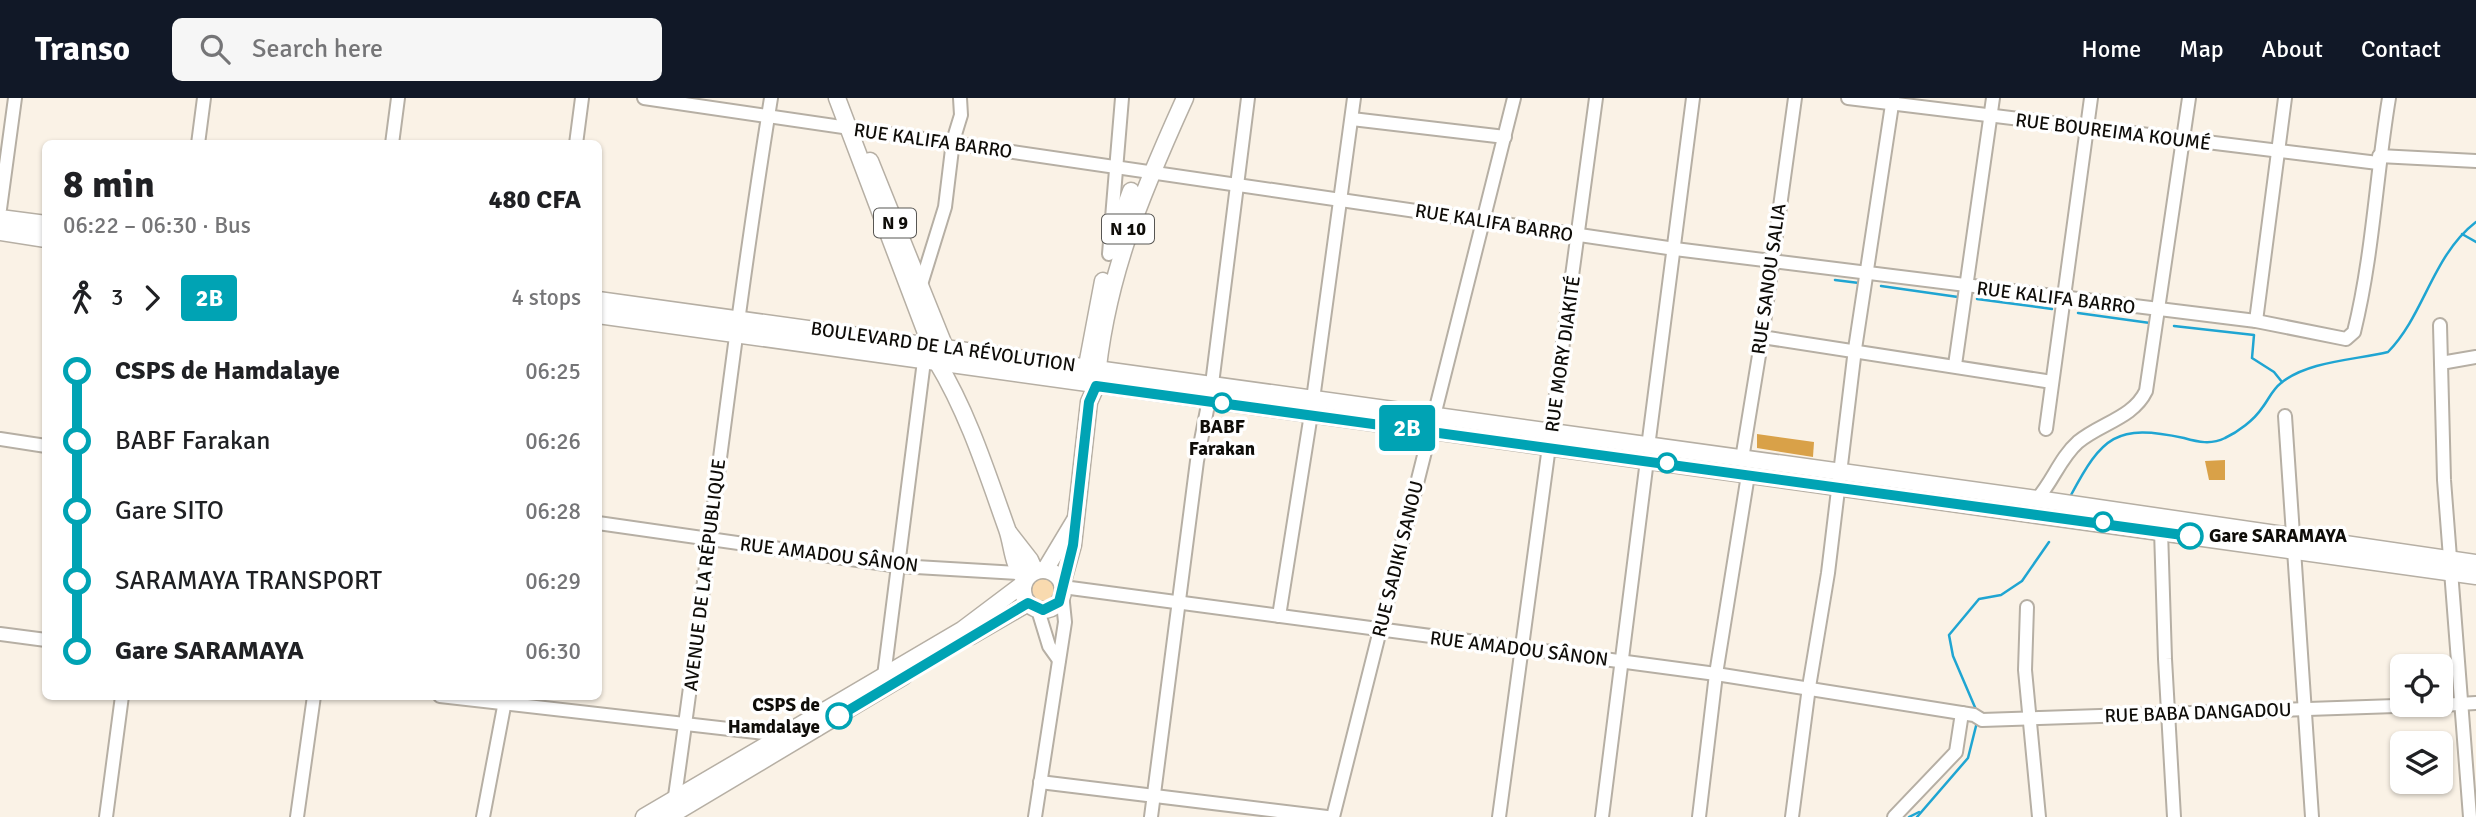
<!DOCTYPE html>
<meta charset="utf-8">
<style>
body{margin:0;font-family:Signika,sans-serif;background:#f6f6f6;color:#202124;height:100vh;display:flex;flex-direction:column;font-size:26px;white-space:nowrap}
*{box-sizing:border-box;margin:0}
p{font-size:23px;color:#757577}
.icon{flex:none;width:38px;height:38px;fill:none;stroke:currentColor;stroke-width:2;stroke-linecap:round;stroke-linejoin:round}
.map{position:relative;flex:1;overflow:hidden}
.panel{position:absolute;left:42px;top:42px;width:560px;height:560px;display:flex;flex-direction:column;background:#fff;border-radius:10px;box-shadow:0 2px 5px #0004}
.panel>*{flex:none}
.badge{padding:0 14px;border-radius:5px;font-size:24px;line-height:46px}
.tools{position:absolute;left:2390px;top:556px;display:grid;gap:14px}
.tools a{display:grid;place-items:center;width:63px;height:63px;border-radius:10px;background:#fff;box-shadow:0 2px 5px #0004;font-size:35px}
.map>.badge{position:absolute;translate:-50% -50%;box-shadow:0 0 0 4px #fff}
.legs{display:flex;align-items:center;gap:10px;height:77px;padding:0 21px;font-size:23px}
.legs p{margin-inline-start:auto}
.overview{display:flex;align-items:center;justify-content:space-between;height:119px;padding:0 21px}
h1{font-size:38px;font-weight:800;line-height:52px}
ul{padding:0 21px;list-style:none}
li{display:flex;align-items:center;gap:24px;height:70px;font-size:26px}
li i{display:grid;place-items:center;width:10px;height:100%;margin:0 9px;background:currentColor}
li i::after{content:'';width:18px;height:18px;margin:-9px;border:5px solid;border-radius:50%;background:#fff}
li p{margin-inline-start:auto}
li:first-child i{background:linear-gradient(#0000 50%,currentColor 0)}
li:last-child i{background:linear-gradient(currentColor 50%,#0000 0)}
header{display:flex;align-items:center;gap:42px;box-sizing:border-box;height:98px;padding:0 35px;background:#111827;color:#fff}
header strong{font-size:33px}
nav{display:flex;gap:38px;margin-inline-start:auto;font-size:24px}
.search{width:490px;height:63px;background:#f6f6f6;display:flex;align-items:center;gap:18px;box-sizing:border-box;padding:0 24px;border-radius:10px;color:#757577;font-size:26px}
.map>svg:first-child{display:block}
.green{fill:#f9daaf}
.forest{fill:#d9a148}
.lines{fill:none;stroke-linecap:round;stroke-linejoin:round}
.stream{stroke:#1fa5d2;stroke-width:2.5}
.minor-casing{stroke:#b6afa4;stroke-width:16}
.major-casing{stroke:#b6afa4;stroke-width:19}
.minor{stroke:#fff;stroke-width:12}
.major{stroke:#fff;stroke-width:16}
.line-1-casing{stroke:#fff;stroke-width:16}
.line-1{stroke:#00a3b4;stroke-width:10}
.stop-1-dot{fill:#fff;stroke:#00a3b4;stroke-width:3.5}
.labels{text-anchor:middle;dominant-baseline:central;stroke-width:7;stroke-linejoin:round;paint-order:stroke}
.shield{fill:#fff;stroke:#575653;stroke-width:2}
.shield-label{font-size:18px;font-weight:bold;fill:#0f0d09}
.street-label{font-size:19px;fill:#0f0d09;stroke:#fff}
.stop-label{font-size:19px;font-weight:bold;fill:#0f0d09;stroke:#fff}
</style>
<header>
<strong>Transo</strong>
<div class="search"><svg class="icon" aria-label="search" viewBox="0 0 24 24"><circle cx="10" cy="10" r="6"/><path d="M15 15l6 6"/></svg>Search here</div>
<nav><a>Home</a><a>Map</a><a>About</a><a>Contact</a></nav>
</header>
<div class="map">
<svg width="2476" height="719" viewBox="0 0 2476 719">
<rect width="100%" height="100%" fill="#faf2e6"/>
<circle class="green" cx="1041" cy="492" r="15"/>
<g class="forest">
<polygon points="1757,336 1814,344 1813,359 1757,350"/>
<polygon points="2225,362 2225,382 2209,382 2205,363"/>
</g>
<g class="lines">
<g class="stream">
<polyline points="2462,136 2476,144"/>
<polyline points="1835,182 1859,185"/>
<polyline points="1881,188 1958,199"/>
<polyline points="1977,201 2052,211"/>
<polyline points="2078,215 2150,225"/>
<polyline points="2174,228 2254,237 2252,260 2274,274 2282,284"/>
<path d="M2071,397c31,-58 45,-72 113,-57 14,4 27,7 41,0 13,-6 29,-18 37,-30 7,-9 10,-18 19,-25 27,-22 74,-23 107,-31 37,-38 44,-96 88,-130"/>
<polyline points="1977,614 1953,558 1949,537 1979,501 2001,497 2022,483 2049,444"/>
<polyline points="1909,719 1919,714"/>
<polyline points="1917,719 1968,660 1977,624"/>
</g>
<g class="minor-casing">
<g id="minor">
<path d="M644,0l1031,151 581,72 90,18 8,-7c19,-77 22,-156 35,-234"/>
<polyline points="1848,0 2378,65"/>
<polyline points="1352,21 1505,39"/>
<polyline points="198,46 204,0"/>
<polyline points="392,46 398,0"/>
<polyline points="576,46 582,0"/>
<polyline points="2379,58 2476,63"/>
<polyline points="0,111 15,0"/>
<polyline points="1109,156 1122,0"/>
<polyline points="919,193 945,109 953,43 961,17 960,0"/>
<polyline points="2256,223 2285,0"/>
<polyline points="2440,227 2444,382 2470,719"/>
<polyline points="1762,239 2052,284"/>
<polyline points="2441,265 2476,259"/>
<polyline points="1955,267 1993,0"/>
<polyline points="2285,318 2312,719"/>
<polyline points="2046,331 2091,0"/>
<polyline points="0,341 46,348"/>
<polyline points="1648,349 1693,0"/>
<polyline points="1742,361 1762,239 1795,0"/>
<path d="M2037,401c16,-18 23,-41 41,-57 23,-19 55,-24 68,-51l43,-293"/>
<polyline points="598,425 899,468 1019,475"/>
<polyline points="2161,432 2165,561 2174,719"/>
<polyline points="1063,489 1716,576 1974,617 1982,622 2425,607"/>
<polyline points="2027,509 2025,572 2039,719"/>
<polyline points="1038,512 1049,548 1059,562"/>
<polyline points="1279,518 1311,316 1354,0"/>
<polyline points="0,536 46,542"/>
<polyline points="884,578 924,263"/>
<polyline points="440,598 782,637"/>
<polyline points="2441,607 2476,605"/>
<polyline points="1040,684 1327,719"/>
<path d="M674,705c34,-235 59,-471 97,-705"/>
<polyline points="106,719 122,598"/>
<polyline points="297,719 314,598"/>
<polyline points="483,719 506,598"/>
<polyline points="1035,719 1065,524 1062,495"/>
<polyline points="1151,719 1197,363 1212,286 1248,0"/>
<polyline points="1333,719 1514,0"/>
<polyline points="1499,719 1596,0"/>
<polyline points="1602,719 1647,362"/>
<polyline points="1699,719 1716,576 1748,377"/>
<polyline points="1792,719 1809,589 1828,475 1855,251 1893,0"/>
<polyline points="1894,719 1956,654 1962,615"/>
</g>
</g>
<g class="major-casing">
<g id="major">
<path d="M837,0l100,264c31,51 50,111 70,167 6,17 5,36 18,50"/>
<polyline points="870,63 948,257"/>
<polyline points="0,120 46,126"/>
<polyline points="0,134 46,141"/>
<polyline points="1112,145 1131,93"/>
<polyline points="598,202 2037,401 2476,465"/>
<polyline points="598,217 2476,478"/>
<polyline points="1085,278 1103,183"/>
<polyline points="1009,435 1030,462 1035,473"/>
<circle cx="1043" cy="492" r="20"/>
<polyline points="1045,472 1075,422"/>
<path d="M1062,486l11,-39 16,-143 7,-16c9,-107 45,-191 89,-288"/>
<polyline points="971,538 1028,505"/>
<polyline points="644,719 962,532 1023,486"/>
<polyline points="668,719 904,578"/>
</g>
</g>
<use href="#minor" class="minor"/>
<use href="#major" class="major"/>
</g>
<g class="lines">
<g class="line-1-casing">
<polyline id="line-1" points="839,618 1028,505 1043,512 1059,504 1073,447 1089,304 1096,288 2190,438"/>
</g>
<use href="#line-1" class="line-1"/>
</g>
<g class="stop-1-dot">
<circle cx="1222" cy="305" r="9"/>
<circle cx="1667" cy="365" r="9"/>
<circle cx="2103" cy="424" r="9"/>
<circle cx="2190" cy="438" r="12"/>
<circle cx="839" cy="618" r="12"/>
</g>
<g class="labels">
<g class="shield">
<rect x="874" y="110.5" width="42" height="29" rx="5"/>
<rect x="1102" y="116.5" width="52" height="29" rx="5"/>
</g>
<g class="shield-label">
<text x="895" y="125">N 9</text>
<text x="1128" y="131">N 10</text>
</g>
<g class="street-label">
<text transform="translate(2113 34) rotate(7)">RUE BOUREIMA KOUMÉ</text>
<text transform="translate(933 43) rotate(8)">RUE KALIFA BARRO</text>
<text transform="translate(1494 125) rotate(9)">RUE KALIFA BARRO</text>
<text transform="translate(1769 181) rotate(-82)">RUE SANOU SALIA</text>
<text transform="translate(2056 200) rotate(7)">RUE KALIFA BARRO</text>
<text transform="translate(943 249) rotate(8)">BOULEVARD DE LA RÉVOLUTION</text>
<text transform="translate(1563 256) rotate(-82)">RUE MORY DIAKITÉ</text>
<text transform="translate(829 457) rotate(7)">RUE AMADOU SÂNON</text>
<text transform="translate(1398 461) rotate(-76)">RUE SADIKI SANOU</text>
<text transform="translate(705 477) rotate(-83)">AVENUE DE LA RÉPUBLIQUE</text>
<text transform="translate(1519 551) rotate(7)">RUE AMADOU SÂNON</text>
<text transform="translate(2198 615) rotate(-2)">RUE BABA DANGADOU</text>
</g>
<g class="stop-label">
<text x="1222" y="329">BABF<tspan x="1222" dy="22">Farakan</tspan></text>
<text x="2209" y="438" text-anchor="start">Gare SARAMAYA</text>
<text x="820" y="607" text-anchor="end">CSPS de<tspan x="820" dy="22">Hamdalaye</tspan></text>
</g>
</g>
</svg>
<div class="tools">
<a><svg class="icon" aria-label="locate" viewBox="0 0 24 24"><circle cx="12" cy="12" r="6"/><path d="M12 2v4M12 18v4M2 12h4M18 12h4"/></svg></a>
<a><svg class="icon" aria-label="layers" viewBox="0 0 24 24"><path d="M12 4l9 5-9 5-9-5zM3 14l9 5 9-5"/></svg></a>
</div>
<b class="badge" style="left:1407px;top:330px;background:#00a3b4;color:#fff">2B</b>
<section class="panel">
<div class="overview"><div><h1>8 min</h1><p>06:22 – 06:30 · Bus</p></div><b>480 CFA</b></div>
<div class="legs"><svg class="icon" aria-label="walk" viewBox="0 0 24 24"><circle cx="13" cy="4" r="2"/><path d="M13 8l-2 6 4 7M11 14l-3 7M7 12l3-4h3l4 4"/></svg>3<svg class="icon" aria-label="forward" viewBox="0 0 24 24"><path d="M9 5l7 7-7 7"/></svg><b class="badge" style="background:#00a3b4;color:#fff">2B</b><p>4 stops</p></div>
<ul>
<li><i style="color:#00a3b4"></i><b>CSPS de Hamdalaye</b><p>06:25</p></li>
<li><i style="color:#00a3b4"></i><span>BABF Farakan</span><p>06:26</p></li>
<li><i style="color:#00a3b4"></i><span>Gare SITO</span><p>06:28</p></li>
<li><i style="color:#00a3b4"></i><span>SARAMAYA TRANSPORT</span><p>06:29</p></li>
<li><i style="color:#00a3b4"></i><b>Gare SARAMAYA</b><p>06:30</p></li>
</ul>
</section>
</div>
